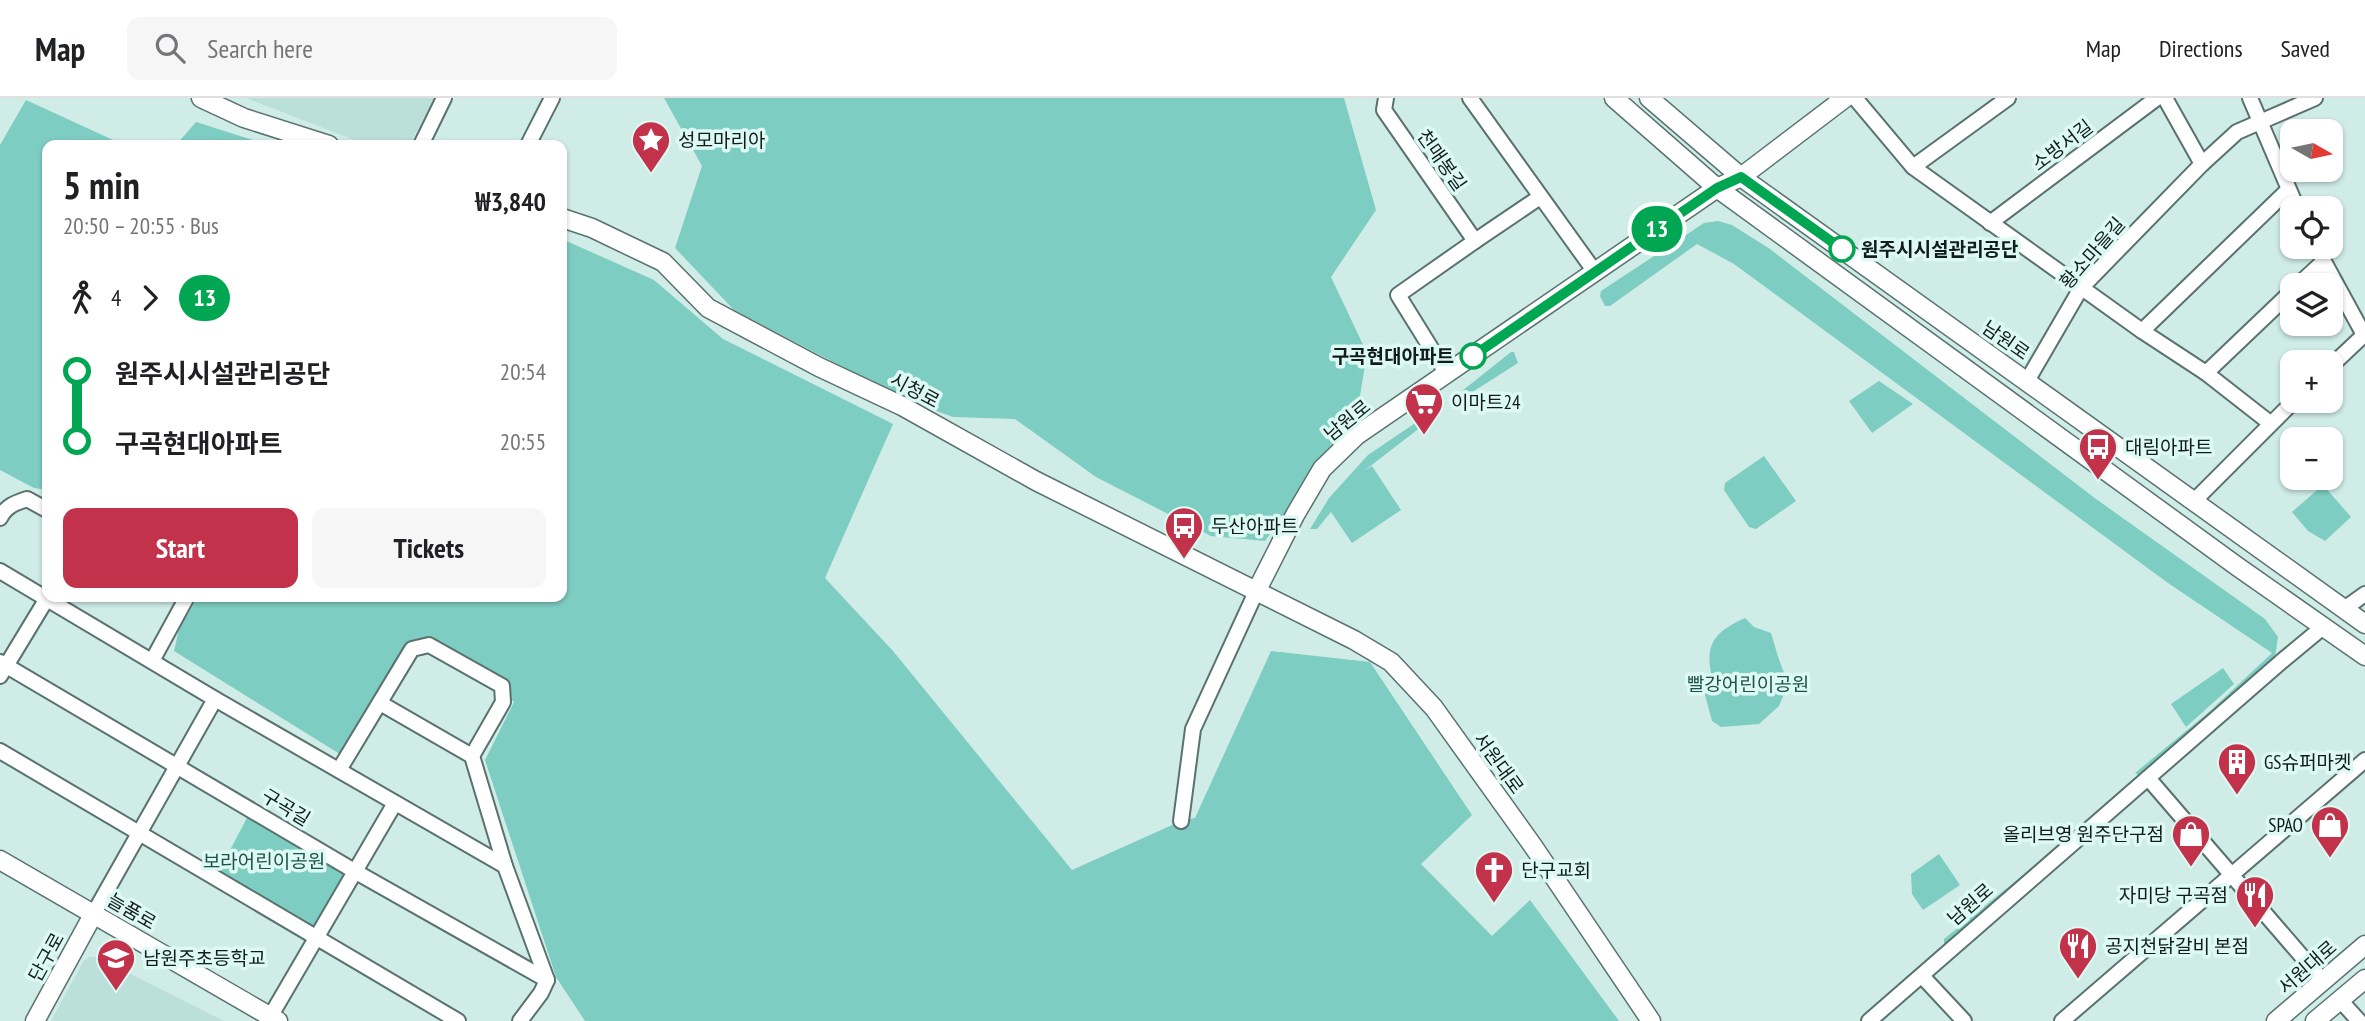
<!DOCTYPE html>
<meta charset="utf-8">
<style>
body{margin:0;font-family:"PT Sans Narrow","Noto Sans KR",sans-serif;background:#f6f6f6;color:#202124;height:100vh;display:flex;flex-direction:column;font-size:26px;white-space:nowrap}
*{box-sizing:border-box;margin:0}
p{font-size:23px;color:#757577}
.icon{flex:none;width:38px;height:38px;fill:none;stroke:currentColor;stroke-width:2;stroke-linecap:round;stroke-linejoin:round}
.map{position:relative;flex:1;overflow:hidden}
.drawer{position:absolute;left:42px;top:42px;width:525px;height:462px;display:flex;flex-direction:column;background:#fff;border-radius:14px;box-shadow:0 2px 5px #0004}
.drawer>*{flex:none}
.badge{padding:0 14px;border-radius:23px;font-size:24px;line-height:46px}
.needle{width:46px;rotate:99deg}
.fabs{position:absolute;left:2280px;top:21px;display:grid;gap:14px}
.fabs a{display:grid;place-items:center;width:63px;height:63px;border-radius:14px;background:#fff;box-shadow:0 2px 5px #0004;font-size:35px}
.map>.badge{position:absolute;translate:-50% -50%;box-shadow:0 0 0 4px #fff}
.legs{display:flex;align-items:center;gap:10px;height:77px;padding:0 21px;font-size:23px}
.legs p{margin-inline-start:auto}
.headline{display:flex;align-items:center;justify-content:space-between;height:119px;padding:0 21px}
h1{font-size:38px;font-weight:700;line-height:52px}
.button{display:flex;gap:14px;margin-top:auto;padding:14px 21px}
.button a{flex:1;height:80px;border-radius:14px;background:#c2324a;color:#fff;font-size:28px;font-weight:700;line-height:80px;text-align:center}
.button a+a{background:#f6f6f6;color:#202124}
ul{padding:0 21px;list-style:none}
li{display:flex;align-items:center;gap:24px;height:70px;font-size:26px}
li i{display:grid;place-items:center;width:10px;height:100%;margin:0 9px;background:currentColor}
li i::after{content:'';width:18px;height:18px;margin:-9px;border:5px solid;border-radius:50%;background:#fff}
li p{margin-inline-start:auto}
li:first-child i{background:linear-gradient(#0000 50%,currentColor 0)}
li:last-child i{background:linear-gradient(currentColor 50%,#0000 0)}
header{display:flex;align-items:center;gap:42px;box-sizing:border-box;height:98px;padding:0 35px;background:#fff;border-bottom:2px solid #e0e0e0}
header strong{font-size:33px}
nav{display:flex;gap:38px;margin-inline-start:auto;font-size:24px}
.search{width:490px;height:63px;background:#f6f6f6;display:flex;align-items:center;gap:18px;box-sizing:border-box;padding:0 24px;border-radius:14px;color:#757577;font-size:26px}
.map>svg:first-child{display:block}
.built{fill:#bbdfd9}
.green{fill:#7ecdc2}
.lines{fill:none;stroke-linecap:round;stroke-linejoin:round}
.minor-casing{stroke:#59726e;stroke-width:18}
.tertiary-casing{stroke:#59726e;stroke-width:21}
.minor{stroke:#fff;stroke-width:14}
.tertiary{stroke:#fff;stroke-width:18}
.line-1-casing{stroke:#fff;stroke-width:16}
.line-1{stroke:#00a651;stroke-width:10}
.stop-1-dot{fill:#fff;stroke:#00a651;stroke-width:3.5}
.labels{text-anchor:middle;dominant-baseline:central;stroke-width:7;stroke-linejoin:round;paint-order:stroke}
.poi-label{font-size:19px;fill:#121d1b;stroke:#ddf9f4;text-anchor:start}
.street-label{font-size:19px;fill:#121d1b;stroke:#ddf9f4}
.stop-label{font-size:19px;font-weight:bold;fill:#121d1b;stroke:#ddf9f4;text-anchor:start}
.park-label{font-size:19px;fill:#1f514b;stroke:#ddf9f4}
</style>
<header>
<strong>Map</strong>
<div class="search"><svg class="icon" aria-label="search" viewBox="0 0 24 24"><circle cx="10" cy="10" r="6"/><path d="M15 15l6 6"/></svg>Search here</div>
<nav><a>Map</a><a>Directions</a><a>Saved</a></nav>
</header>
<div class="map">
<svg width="2365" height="923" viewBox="0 0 2365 923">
<rect width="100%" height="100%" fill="#d0ece7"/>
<g class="built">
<polygon points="246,0 435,0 409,47 367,47"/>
<polygon points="89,859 97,859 224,923 51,923 83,864"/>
</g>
<g class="green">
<polygon points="664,0 1344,0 1376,112 1331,179 1367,255 1357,316 1265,443 1211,438 1096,379 1015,321 953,319 906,302 734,212 675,150 702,68"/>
<polygon points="26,2 124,47 47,47 47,392 34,390 0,372 0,47"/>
<polygon points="196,24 269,47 176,47"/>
<polygon points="1718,123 1732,127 1770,151 2096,401 2265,521 2278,539 2275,559 2143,680 2135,675 2209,614 2272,555 2168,485 1734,166 1697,146 1610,208 1605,208 1600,198 1601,193 1704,125"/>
<polygon points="562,141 654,182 723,241 893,326 825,480 893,553 1072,772 1181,723 1195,720 1271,553 1370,564 1472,717 1421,766 1492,838 1530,802 1619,923 585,923 556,879 485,662 514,604 473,567 434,543 406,550 343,658 174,553 179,531 198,499 562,499"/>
<polygon points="1511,254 1514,254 1518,265 1463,300 1460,295 1462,293"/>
<polygon points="1879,283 1913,306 1872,335 1849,303"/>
<polygon points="1430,315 1430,322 1364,373 1372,368 1401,412 1352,445 1331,414 1317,431 1310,431 1329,400 1368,357"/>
<polygon points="1764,358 1796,403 1756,431 1749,429 1724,392 1725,385"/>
<polygon points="2323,387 2351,419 2325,443 2308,433 2292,414"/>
<path d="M1745,520l9,9 17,6c5,16 9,34 18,49l-10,24 -20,18 -38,3 -9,-6 -8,-30 8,-13c-8,-35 3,-46 33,-60z"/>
<polygon points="2223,570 2234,586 2186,629 2171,606"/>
<polygon points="2117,701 1944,852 1944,841"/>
<polygon points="249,716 342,774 344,778 314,830 218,775"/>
<polygon points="1939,756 1960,787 1923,812 1912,796 1911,776"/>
</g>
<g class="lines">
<g class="minor-casing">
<g id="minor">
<polyline points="1386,0 1384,12 1475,143 1540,99"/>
<polyline points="1470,0 1595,174"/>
<polyline points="1855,0 1913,69 2142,233 2206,275 2270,325"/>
<polyline points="2165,0 2202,66"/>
<polyline points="2250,0 2297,110"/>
<polyline points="421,47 444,0"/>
<polyline points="528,47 552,0"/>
<polyline points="1913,69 2008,0"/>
<polyline points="1990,125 2157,0"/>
<polyline points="2316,149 2364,237"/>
<polyline points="2298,187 2323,164"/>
<polyline points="2142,233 2288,92"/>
<polyline points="2331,268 2365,236"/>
<polyline points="2206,275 2292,193"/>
<polyline points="1447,276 1398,197 1475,143"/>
<polyline points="2027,283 2081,190 2202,66 2237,34 2315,0"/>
<polyline points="2195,402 2294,303"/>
<path d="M0,420c6,-12 15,-15 27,-19l20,11"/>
<polyline points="0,473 215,601 505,768"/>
<polyline points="2344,511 2365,496"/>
<polyline points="152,563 187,499"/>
<polyline points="0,564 356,774 547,882"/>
<polyline points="0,578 46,502"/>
<polyline points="380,605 472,658 505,768 547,882 541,895 520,923"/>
<polyline points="0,653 458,923"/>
<polyline points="339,672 412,551 429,547 502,588 503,604 472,658"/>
<polyline points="2148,680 2323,883"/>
<polyline points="1181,723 1193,631 1256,494"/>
<polyline points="94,815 215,601"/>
<polyline points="1922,878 1964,923"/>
<polyline points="2340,902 2359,923"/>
<polyline points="270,919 395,705"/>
<polyline points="1869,923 2282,563 2323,529"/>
<polyline points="2062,923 2365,662"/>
</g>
</g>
<g class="tertiary-casing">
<g id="tertiary">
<polyline points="201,0 244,20 329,47"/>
<polyline points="1614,0 1717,90 2238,469 2365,558"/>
<polyline points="1649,0 1741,79 2365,526"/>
<polyline points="562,120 592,130 663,164 708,210 819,269 902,308 1036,383 1354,542 1391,564 1434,610 1533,748 1651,923"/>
<polyline points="1256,494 1295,417 1322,371 1357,337 1717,90 1741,79 1845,0"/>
<polyline points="0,762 278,923"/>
<polyline points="35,923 94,815"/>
<polyline points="2276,923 2365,847"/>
<polyline points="2315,923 2365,881"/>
</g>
</g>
<use href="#minor" class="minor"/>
<use href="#tertiary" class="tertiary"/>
</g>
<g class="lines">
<g class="line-1-casing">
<polyline id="line-1" points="1473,258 1717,90 1741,79 1842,151"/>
</g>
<use href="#line-1" class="line-1"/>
</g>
<defs>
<g id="sight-pin" transform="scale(2.0125)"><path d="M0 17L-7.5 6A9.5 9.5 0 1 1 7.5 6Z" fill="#c2324a" stroke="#ddf9f4"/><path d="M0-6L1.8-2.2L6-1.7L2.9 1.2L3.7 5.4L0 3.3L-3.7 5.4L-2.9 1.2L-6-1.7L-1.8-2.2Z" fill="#fff"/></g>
<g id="supermarket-pin" transform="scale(2.0125)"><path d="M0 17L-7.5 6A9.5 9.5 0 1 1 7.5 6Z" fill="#c2324a" stroke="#ddf9f4"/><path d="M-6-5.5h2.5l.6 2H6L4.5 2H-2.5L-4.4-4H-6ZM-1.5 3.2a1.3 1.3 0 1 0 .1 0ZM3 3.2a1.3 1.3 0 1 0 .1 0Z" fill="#fff"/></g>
<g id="bus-pin" transform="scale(2.0125)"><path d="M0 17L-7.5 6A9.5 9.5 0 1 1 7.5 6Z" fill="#c2324a" stroke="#ddf9f4"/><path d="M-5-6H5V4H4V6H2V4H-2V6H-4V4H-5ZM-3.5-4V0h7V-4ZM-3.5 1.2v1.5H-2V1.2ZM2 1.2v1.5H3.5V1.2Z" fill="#fff"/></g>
<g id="building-pin" transform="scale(2.0125)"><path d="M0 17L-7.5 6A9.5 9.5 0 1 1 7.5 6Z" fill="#c2324a" stroke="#ddf9f4"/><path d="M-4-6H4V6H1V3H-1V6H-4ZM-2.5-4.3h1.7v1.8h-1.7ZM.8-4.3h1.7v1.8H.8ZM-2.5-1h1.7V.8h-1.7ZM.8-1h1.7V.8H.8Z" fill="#fff"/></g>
<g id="shop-pin" transform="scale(2.0125)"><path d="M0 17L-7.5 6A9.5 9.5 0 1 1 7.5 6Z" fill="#c2324a" stroke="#ddf9f4"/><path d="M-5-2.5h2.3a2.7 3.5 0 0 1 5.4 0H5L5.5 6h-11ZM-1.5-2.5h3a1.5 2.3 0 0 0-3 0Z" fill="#fff"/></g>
<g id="church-pin" transform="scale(2.0125)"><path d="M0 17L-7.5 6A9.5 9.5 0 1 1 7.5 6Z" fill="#c2324a" stroke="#ddf9f4"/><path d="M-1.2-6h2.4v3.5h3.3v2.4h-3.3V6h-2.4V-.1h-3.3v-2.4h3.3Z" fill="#fff"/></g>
<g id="restaurant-pin" transform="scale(2.0125)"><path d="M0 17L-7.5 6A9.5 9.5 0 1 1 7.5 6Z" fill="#c2324a" stroke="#ddf9f4"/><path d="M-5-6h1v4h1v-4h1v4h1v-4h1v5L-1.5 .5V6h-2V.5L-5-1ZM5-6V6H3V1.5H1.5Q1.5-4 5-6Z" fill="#fff"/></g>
<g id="school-pin" transform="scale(2.0125)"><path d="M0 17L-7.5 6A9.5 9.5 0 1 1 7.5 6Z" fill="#c2324a" stroke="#ddf9f4"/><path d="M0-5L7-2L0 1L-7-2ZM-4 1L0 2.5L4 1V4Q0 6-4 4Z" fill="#fff"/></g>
</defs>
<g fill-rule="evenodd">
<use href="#sight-pin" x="651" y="42"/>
<use href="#supermarket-pin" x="1424" y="304"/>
<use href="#bus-pin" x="2098" y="349"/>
<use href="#bus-pin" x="1184" y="428"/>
<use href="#building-pin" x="2237" y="664"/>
<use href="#shop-pin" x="2330" y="727"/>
<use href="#shop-pin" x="2191" y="736"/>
<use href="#church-pin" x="1494" y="772"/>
<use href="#restaurant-pin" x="2255" y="797"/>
<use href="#restaurant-pin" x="2078" y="848"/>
<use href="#school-pin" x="116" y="860"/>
</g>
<g class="stop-1-dot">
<circle cx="1842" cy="151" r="12"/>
<circle cx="1473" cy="258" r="12"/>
</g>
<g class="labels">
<g class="poi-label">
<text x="678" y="42">성모마리아</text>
<text x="1451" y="304">이마트24</text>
<text x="2125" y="349">대림아파트</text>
<text x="1211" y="428">두산아파트</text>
<text x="2264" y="664">GS슈퍼마켓</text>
<text x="2303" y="727" text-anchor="end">SPAO</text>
<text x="2164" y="736" text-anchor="end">올리브영 원주단구점</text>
<text x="1521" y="772">단구교회</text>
<text x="2228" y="797" text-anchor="end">자미당 구곡점</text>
<text x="2105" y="848">공지천닭갈비 본점</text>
<text x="143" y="860">남원주초등학교</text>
</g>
<g class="street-label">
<text transform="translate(2062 47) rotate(-37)">소방서길</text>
<text transform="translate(1442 62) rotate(55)">천매봉길</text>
<text transform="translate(2092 155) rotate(-49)">황소마을길</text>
<text transform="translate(2006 242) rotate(35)">남원로</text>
<text transform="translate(915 292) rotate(28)">시청로</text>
<text transform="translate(1347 322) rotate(-39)">남원로</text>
<text transform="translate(1499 665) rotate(54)">서원대로</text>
<text transform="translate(286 709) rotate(31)">구곡길</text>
<text transform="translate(1970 806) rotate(-41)">남원로</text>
<text transform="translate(132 813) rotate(30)">늘품로</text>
<text transform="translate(46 859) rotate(-61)">단구로</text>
<text transform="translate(2307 869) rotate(-41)">서원대로</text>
</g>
<g class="stop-label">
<text x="1861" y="151">원주시시설관리공단</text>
<text x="1454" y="258" text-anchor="end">구곡현대아파트</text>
</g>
<g class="park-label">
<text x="1748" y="586">빨강어린이공원</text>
<text x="264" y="763">보라어린이공원</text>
</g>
</g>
</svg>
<div class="fabs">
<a><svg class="needle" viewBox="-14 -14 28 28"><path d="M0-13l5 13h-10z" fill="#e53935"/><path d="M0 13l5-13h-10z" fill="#757577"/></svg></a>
<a><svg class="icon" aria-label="locate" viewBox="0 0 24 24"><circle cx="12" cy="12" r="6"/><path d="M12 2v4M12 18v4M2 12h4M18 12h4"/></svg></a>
<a><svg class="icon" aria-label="layers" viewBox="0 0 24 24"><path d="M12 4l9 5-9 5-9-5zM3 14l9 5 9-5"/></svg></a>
<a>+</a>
<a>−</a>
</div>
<b class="badge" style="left:1657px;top:131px;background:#00a651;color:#fff">13</b>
<section class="drawer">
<div class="headline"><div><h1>5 min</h1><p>20:50 – 20:55 · Bus</p></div><b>₩3,840</b></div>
<div class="legs"><svg class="icon" aria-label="walk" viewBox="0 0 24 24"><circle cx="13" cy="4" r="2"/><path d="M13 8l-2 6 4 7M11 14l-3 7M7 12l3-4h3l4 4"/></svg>4<svg class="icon" aria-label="forward" viewBox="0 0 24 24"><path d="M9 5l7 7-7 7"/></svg><b class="badge" style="background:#00a651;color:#fff">13</b></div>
<ul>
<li><i style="color:#00a651"></i><b>원주시시설관리공단</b><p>20:54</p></li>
<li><i style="color:#00a651"></i><b>구곡현대아파트</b><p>20:55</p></li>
</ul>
<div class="button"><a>Start</a><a>Tickets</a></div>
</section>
</div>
